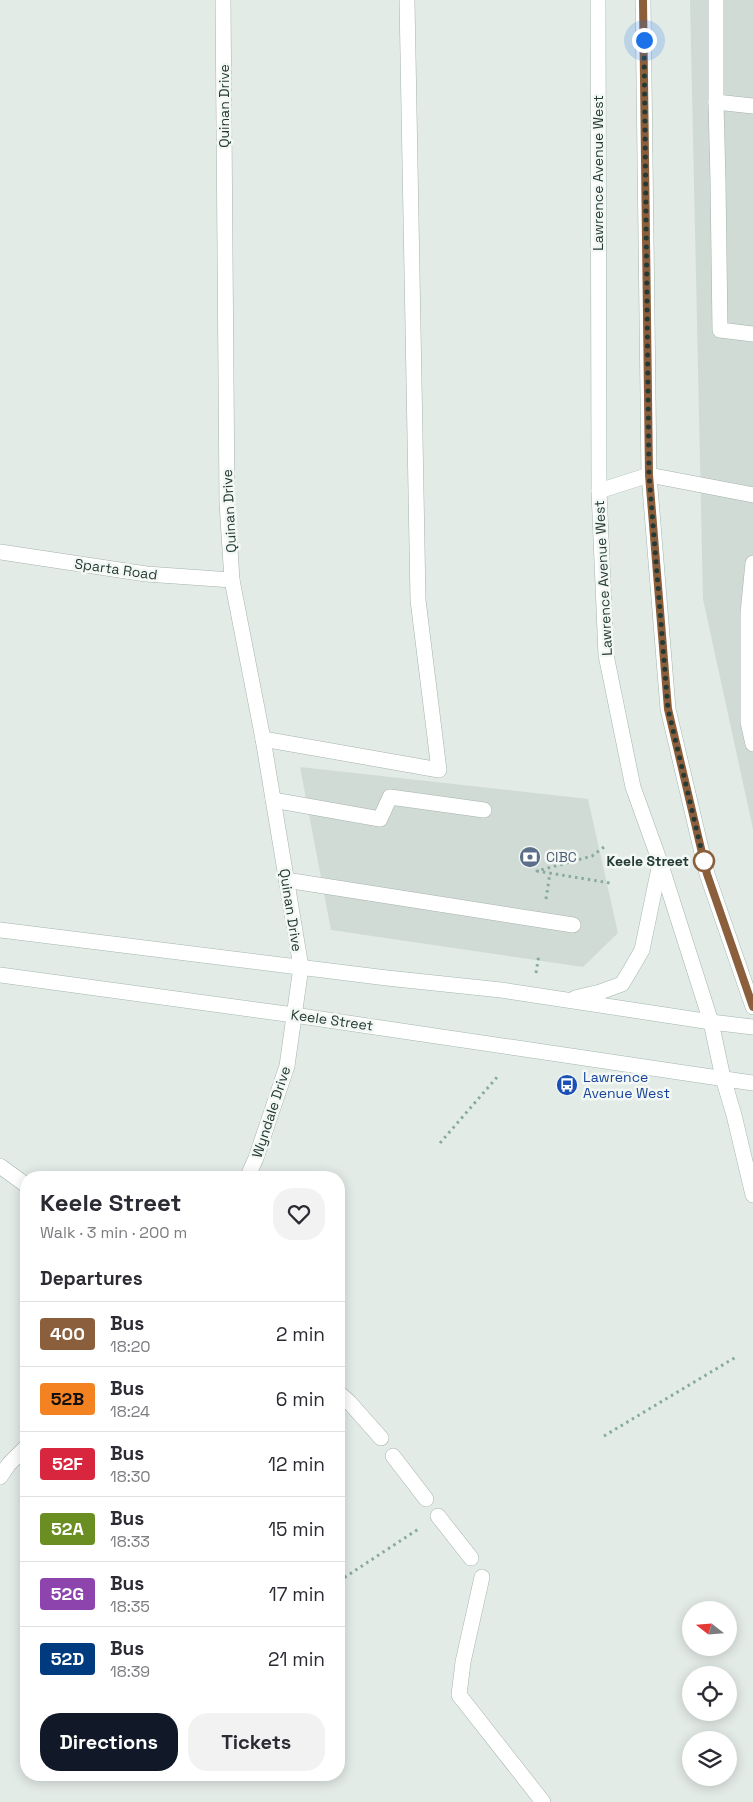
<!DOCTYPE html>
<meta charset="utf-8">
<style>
body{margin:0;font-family:"Space Grotesk",sans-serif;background:#f2f2f3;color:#2b2b33;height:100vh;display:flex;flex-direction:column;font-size:19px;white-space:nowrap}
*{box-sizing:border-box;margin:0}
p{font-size:16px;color:#7c7c81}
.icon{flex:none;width:28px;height:28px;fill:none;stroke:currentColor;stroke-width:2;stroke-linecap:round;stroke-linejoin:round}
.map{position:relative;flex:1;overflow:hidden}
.sheet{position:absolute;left:20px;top:1171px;width:325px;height:610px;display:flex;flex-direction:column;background:#fff;border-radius:20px;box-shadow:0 2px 12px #0003}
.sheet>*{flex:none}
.badge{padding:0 10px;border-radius:4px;font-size:18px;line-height:32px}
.needle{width:32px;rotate:287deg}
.controls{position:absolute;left:682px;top:1601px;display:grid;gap:10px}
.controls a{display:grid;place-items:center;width:55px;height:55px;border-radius:50%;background:#fff;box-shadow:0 2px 12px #0003;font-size:25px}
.you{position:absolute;width:25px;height:25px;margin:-12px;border:4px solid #fff;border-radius:50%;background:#1a73e8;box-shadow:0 0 0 8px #1a73e833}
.map>.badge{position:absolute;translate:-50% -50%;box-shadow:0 0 0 2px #fff}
h2{padding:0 20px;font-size:19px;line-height:45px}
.round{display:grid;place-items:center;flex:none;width:52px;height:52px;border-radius:20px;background:#f2f2f3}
.summary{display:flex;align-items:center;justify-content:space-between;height:85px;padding:0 20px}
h1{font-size:24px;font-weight:800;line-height:38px}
.cta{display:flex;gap:10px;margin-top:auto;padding:10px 20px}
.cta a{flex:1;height:58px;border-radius:20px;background:#111827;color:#fff;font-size:20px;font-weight:800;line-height:58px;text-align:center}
.cta a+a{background:#f2f2f3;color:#2b2b33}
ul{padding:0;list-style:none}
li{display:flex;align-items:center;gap:15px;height:65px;padding:0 20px;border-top:1px solid #e1e1e2}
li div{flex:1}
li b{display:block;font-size:19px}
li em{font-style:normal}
li .badge{min-width:55px;font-weight:700;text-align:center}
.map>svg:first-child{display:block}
.built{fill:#d1dbd6}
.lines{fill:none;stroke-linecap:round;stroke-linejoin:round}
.lane-casing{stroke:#a6b2ae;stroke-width:16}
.street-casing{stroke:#a6b2ae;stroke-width:16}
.secondary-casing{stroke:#a3b6ae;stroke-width:16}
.path{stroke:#87ab9e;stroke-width:3;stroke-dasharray:2.5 4;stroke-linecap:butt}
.lane{stroke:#fff;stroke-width:15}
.street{stroke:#fff;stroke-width:15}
.secondary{stroke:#fff;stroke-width:15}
.line-casing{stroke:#fff;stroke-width:11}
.line{stroke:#8b5e3c;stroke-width:8}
.walk{stroke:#253a34;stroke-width:5;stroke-dasharray:0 9}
.stop-dot{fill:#fff;stroke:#8b5e3c;stroke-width:2.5}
.labels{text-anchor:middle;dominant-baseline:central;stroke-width:5;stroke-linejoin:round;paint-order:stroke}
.street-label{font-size:14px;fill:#253a34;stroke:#f3f8f5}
.service-label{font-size:14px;fill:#4e5e75;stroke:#f3f8f5;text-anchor:start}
.stop-label{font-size:14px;font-weight:bold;fill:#253a34;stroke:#f3f8f5;text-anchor:end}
.transit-label{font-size:14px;fill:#164399;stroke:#f3f8f5;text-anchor:start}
</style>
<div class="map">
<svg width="753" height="1802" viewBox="0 0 753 1802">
<rect width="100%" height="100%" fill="#e3ebe7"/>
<g class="built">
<polygon points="690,0 753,0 753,829 703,599"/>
<polygon points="300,767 588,799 618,933 583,967 331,930"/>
</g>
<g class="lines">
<g class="lane-casing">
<g id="lane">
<polyline points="716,0 716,102 753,106"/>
<polyline points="716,102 718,182 720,330 753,334"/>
<polyline points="649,475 753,495"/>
<polyline points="753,563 748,613 748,722 753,744"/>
<polyline points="263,739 439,770 418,600 407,0"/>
<polyline points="273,800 380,819 390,797 484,810"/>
<polyline points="286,880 573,925"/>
<polyline points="0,1166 26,1185"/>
<polyline points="339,1393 350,1403 381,1438"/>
<polyline points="393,1456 426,1499"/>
<polyline points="438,1516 471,1558"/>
<polyline points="482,1577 463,1662 459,1695 543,1802"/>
</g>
</g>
<g class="street-casing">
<g id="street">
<polyline points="223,0 227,503 232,580 263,739 301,967 287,1066 256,1158 247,1178"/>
<polyline points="0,552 146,574 232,580"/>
<polyline points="0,1477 9,1464 26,1447"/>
</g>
</g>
<g class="secondary-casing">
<g id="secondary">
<polyline points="598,0 599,491 606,655 633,787 660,862 711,1022 723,1078 734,1115 753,1195"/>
<polyline points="643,0 649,475 668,709 707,874 753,1007"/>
<polyline points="599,491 649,475"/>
<polyline points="0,930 387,978 501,990 711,1022 753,1027"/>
<polyline points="0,975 294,1015 753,1083"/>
<polyline points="575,998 600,992 622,984 631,969 642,950 660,863"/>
</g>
</g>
<g class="path">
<polyline points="604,847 592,856 537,871 610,883"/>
<polyline points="546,899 550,873"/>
<polyline points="536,973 539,954"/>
<polyline points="440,1143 498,1076"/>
<polyline points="604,1436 736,1357"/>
<polyline points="339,1581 420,1528"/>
</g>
<use href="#lane" class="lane"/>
<use href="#street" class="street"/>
<use href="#secondary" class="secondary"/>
</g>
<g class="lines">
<g class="line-casing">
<polyline id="line" points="643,0 649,475 668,709 707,874 753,1007"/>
</g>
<use href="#line" class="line"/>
<polyline class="walk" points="644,40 649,475 668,709 704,861"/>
</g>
<defs>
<g id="bank-disc" transform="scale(1.125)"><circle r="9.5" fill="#5c6f8a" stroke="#f3f8f5"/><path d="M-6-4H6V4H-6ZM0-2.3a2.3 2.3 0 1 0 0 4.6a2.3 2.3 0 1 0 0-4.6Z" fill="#fff"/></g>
<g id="bus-disc" transform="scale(1.125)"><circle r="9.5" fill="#1a4fb4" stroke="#f3f8f5"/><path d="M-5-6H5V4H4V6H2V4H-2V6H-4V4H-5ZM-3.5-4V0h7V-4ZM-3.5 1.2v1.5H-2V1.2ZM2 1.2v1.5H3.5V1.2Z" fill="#fff"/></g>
</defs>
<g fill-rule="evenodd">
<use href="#bank-disc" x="530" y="857"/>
<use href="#bus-disc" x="567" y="1085"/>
</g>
<circle class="stop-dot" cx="704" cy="861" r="10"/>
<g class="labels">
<g class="street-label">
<text transform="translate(224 106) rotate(-90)">Quinan Drive</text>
<text transform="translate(598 173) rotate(-90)">Lawrence Avenue West</text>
<text transform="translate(229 511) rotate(-93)">Quinan Drive</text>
<text transform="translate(116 569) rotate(8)">Sparta Road</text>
<text transform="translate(603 578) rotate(-93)">Lawrence Avenue West</text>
<text transform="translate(291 910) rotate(81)">Quinan Drive</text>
<text transform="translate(332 1020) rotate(8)">Keele Street</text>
<text transform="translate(271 1112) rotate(-72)">Wyndale Drive</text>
</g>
<g class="service-label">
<text x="546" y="857">CIBC</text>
</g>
<g class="stop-label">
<text x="689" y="861">Keele Street</text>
</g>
<g class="transit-label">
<text x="583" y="1077">Lawrence<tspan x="583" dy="16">Avenue West</tspan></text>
</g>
</g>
</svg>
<div class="controls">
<a><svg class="needle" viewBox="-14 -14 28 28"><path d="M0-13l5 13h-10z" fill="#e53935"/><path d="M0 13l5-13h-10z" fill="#7c7c81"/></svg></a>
<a><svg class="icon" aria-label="locate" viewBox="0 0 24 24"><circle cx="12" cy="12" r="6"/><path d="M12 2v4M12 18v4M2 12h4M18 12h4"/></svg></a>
<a><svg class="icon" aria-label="layers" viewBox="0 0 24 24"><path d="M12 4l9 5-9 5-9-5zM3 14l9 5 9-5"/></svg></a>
</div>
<div class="you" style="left:644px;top:40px"></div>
<section class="sheet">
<div class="summary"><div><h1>Keele Street</h1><p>Walk · 3 min · 200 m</p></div><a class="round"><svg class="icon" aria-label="heart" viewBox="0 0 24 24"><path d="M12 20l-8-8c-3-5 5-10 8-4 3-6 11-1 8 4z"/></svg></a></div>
<h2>Departures</h2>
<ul>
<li><span class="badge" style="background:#8b5e3c;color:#fff">400</span><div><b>Bus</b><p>18:20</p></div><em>2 min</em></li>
<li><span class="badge" style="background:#f58220;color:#111">52B</span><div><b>Bus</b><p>18:24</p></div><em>6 min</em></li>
<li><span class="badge" style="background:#d7263d;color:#fff">52F</span><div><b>Bus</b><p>18:30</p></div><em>12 min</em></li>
<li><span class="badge" style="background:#6b8e23;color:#fff">52A</span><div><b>Bus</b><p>18:33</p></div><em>15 min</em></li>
<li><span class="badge" style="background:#8e44ad;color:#fff">52G</span><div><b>Bus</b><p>18:35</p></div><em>17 min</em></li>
<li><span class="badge" style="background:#003b80;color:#fff">52D</span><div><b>Bus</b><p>18:39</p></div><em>21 min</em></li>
</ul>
<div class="cta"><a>Directions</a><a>Tickets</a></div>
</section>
</div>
